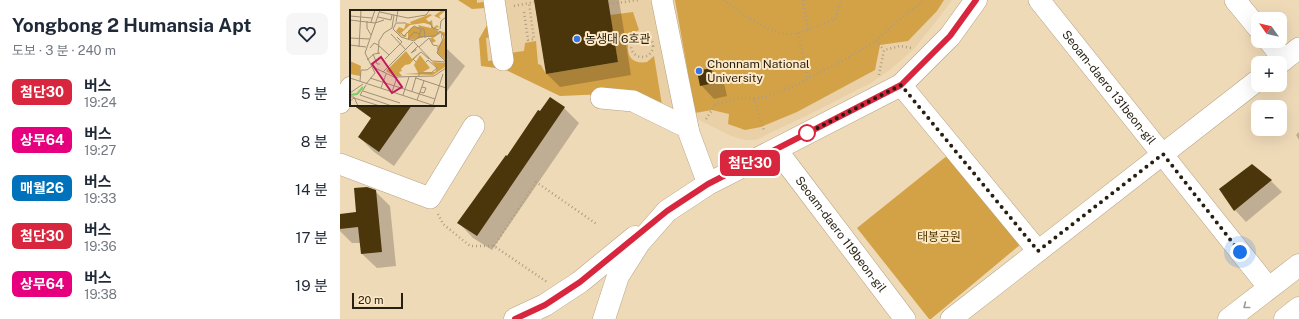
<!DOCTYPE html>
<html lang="ko">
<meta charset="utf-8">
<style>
body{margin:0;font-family:"Public Sans","Noto Sans KR",sans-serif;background:#f6f6f7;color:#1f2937;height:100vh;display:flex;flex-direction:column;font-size:15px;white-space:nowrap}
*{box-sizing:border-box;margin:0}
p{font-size:13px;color:#747a83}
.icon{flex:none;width:22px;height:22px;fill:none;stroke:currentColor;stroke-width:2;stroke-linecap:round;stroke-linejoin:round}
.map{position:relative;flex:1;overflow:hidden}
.side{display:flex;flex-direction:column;background:#fff;width:340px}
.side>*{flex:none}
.badge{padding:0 8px;border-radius:6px;font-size:14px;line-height:26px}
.needle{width:26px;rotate:304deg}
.controls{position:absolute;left:911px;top:12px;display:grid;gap:8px}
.controls a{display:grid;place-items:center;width:36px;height:36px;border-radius:8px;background:#fff;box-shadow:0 4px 16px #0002;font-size:20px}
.scale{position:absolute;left:12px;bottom:10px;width:51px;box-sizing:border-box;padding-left:4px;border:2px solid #271f12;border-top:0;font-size:11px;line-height:14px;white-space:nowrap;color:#271f12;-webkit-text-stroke:3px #fde8c5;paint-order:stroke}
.you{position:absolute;width:20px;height:20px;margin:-10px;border:3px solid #fff;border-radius:50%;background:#1a73e8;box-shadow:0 0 0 6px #1a73e833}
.map>.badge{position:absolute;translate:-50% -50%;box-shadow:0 0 0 2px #fff}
.round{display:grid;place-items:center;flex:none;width:42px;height:42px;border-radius:8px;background:#f6f6f7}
.summary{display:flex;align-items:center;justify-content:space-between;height:68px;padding:0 12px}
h1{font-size:19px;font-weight:700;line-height:30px}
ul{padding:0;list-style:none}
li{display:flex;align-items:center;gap:12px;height:48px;padding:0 12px}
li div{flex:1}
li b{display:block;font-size:15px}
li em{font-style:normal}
li .badge{min-width:44px;font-weight:700;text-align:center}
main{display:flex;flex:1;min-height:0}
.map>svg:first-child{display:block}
.built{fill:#e9d0a7}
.green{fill:#d4a246}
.shadow{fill:#0003}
.building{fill:#4b350b}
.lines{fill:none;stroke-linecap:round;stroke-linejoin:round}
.minor-casing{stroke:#b6a282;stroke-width:22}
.major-casing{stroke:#b6a282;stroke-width:23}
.path{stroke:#ae9d82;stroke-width:2.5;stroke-dasharray:1 3;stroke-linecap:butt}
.minor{stroke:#fff;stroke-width:21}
.major{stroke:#fff;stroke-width:22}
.oneway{stroke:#9e9a94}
.line-casing{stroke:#fff;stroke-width:9}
.line{stroke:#d7263d;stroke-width:6}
.walk{stroke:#271f12;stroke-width:4;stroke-dasharray:0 7.2}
.poi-dot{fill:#3476e3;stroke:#fde8c5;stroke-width:1.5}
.stop-dot{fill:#fff;stroke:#d7263d;stroke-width:2}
.labels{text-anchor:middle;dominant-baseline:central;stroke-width:4;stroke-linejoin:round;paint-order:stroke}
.poi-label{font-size:12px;fill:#271f12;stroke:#fde8c5;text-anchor:start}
.street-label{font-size:12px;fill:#271f12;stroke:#fde8c5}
.park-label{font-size:12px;fill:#553a01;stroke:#fde8c5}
.inset-river{fill:none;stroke:#79cd66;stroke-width:2}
.inset-road{fill:none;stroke:#9f8f76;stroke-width:1}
.view{fill:#c2185b;fill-opacity:0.15;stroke:#c2185b;stroke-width:2}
.inset-edge{fill:none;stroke:#271f12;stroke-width:2}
</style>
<main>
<section class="side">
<div class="summary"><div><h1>Yongbong 2 Humansia Apt</h1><p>도보 · 3 분 · 240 m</p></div><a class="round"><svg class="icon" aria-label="heart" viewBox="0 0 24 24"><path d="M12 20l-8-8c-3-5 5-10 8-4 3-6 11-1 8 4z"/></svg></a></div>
<ul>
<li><span class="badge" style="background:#d7263d;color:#fff">첨단30</span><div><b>버스</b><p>19:24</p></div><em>5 분</em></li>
<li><span class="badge" style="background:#e6007e;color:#fff">상무64</span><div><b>버스</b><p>19:27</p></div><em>8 분</em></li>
<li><span class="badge" style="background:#0072bc;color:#fff">매월26</span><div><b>버스</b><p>19:33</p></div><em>14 분</em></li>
<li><span class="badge" style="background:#d7263d;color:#fff">첨단30</span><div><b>버스</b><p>19:36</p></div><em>17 분</em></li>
<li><span class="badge" style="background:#e6007e;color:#fff">상무64</span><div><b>버스</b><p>19:38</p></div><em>19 분</em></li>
</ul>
</section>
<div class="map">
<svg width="959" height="319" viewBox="0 0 959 319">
<rect width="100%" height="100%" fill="#efdab8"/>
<polygon class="built" points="118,0 612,0 601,15 574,49 551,69 531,83 472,113 416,140 405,140 391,136 349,115 266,94 220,96 164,69 141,66 139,39 147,25 145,8 132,9"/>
<g class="green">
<path d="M118,0h19v3l11,-2 5,36 -7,1 2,23 12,-2 9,-6 15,-2 1,-8 11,-2 2,23 3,1 5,9 72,-12 -8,-47 23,-3 6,18 -9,5c-5,16 -2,30 17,27l7,-6 9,55 -57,-17 -46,2 -56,-27 -23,-3 -2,-27 8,-14 -2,-17 -13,1z"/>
<polygon points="335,0 604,0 597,11 568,41 540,45 535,70 457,112 421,127 405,130 388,124 389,114 372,110 355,113"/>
<polygon points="608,155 681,244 591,319 589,319 517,228"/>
</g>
<g class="shadow">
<polygon points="194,0 279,0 291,75 220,87 207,74"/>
<polygon points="105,47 125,66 105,94"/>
<polygon points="371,69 384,83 387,96 374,99 361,85"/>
<polygon points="210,98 224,108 239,123 152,250 133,238 119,223"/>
<polygon points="41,105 97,105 54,166 34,152 19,137"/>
<polygon points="959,132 959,140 956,135"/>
<polygon points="931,181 942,192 906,222 895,210"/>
<polygon points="35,191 50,206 56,266 37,268 22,254 21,243 12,243 0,231 0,215 17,213"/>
</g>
<g class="building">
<polygon points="194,0 268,0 278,62 206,74"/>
<polygon points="371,68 374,83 360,86 357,71"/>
<polygon points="210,97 225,107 137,236 117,223 166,155 167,156 198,110 200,111"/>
<polygon points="13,105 72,105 39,152 18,137 31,118"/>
<polygon points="912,164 932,180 894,211 879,189"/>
<polygon points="27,187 36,190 42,252 21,254 18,227 0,229 0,214 16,212 14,188"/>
</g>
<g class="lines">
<g class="minor-casing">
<g id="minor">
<polyline points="154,0 163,60"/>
<polyline points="322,0 349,133 368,184"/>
<path id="s1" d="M699,0l230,288"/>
<polyline points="895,0 918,28"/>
<polyline points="929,41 944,60"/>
<polyline points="940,63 959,48"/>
<polyline points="561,85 698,251"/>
<polyline points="261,98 293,101 348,128"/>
<polyline points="0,103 11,87"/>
<path id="s2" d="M436,149l129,170"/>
<polyline points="0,164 90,198 134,126"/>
<polyline points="611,319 918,80"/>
</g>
</g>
<g class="major-casing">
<g id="major">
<polyline points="175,319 205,305 240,282 295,237"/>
<polyline points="264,319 278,276 299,243 327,211 368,184 561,85 610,36 636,0"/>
<polyline points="889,319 959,265"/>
<polyline points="945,319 959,308"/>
</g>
</g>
<g class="path">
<path d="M384,0c14,11 44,32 62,34 8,1 15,-2 22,-4"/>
<polyline points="463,0 468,30 495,19 501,0"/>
<polyline points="269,4 299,0"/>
<polyline points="174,6 194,2"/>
<polyline points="184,12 188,40 194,39 189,3"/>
<polyline points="458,33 468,79"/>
<circle cx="302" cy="46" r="11"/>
<polyline points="536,41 544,50"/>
<polyline points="539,75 544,50 560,46 572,48"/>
<polyline points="414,99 426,97 454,86 520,51 536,41 554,24 584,0"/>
<polyline points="366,119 376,104 403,97 414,99 424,131"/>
<polyline points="98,214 103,224 130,246 154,246 207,282"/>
<polyline points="154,246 196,182 258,225"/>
</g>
<use href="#minor" class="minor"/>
<use href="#major" class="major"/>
</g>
<defs><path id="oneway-chevron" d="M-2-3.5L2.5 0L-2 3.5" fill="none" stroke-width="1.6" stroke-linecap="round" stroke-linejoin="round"/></defs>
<use class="oneway" href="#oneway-chevron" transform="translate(906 306) rotate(142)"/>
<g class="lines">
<g class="line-casing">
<polyline id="line" points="175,319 205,305 240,282 327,211 368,184 561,85 610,36 636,0"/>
</g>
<use href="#line" class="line"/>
<polyline class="walk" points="467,133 466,134 561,85 698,251 823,154 900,252"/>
</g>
<g class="poi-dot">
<circle cx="237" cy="39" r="4"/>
<circle cx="359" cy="71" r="4"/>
</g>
<circle class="stop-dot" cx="467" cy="133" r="8"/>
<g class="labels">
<g class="poi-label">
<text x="245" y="39">농생대 6호관</text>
<text x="367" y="64">Chonnam National<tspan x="367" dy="14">University</tspan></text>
</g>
<g class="street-label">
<text stroke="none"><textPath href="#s1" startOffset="112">Seoam-daero 131beon-gil</textPath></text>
<text stroke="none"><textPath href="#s2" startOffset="107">Seoam-daero 119beon-gil</textPath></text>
</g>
<g class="park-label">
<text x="599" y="237">태봉공원</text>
</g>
</g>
<g transform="translate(10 10)">
<rect width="96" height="96" fill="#efdab8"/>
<path d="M92,0h4l-7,6 2,3 -9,-4 -6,4 3,3 3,-2 1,8 4,-3 2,2 -4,1 4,4 -2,3 3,-4 3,3 -2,6v-7l-8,5 3,3 -4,2 -2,-5 3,-1 -8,-1v-5l-1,6 -10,3 -6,-1v-8l4,-4h7l-1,-2 13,3v-3l-7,-2 -14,2 -10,9 4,2 3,-4 -1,5h-2l-4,-2 -4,-4 3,-4 5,2 2,-6 5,1 -1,-2 20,-8 4,2zM91,21l5,2v28l-8,-7 -1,-6 8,-11zM56,41l6,8 8,-7 -10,12 -5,1 -4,4 1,2 -3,1 3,4h-8l-8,-5zM70,45l10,13 -7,4h12l2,-4 -5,-6 14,1 -1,4 -12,8 -29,-1 14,-1 -4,-8zM0,51l11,5 -1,10 -10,-2z" fill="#d4a246"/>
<path class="inset-river" d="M0,85l7,-1 6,-7"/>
<path class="inset-road" d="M30,2l28,6 18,-3 3,-4M0,6l22,2M28,7l13,3 1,-5M0,10l25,3 9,-3M17,11v7l4,7M21,12l4,-12M46,12l2,-12M79,12l4,6 6,2M56,13h-10l-3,6 8,8 13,4M90,19l1,-8 5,-4M90,21l4,5 -7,17 8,8M51,23l3,3 10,-10 7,3M41,24l15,16M69,27l2,-8h3l1,9M0,28l20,1M58,29l6,-7 6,2M64,31l5,-4 16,-1 5,-5M64,32l18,19 14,1M0,35l16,2M9,37l2,-37M69,37l10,-9 4,7 5,1M20,38l4,-5 4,2 11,10M66,39v1l-5,3 7,-7M23,44l4,10h3M28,44l1,-13 5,-8 8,-5 2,-13M35,49l17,-17 -5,-5M17,50l7,-6 6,-1M66,52l-3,-3 8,-7 8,7M23,57l21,10 40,-1 12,-8M33,62l30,-30M25,63l-10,-20 15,-43M69,66v-3h12l6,-5 -9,-8 -2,2M0,68l85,28M20,68l65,21M66,68l30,10M10,71l1,-11h6l5,-4M16,74l9,-11M16,75l-6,10 32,11M31,78l5,-14M13,81l37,12M62,81l4,-14M42,82l5,-15M70,82l4,1 2,-5 -4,-1M0,83l13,-9M53,85l6,-18M0,87h4l4,9M67,90l7,-19M0,91l4,-3 26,8M83,95l10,-31"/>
<path class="view" d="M31,47l21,30 -10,6 -20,-29z"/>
<rect width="96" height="96" class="inset-edge"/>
</g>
</svg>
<div class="controls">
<a><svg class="needle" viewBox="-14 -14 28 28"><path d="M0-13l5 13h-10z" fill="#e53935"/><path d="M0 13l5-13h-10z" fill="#747a83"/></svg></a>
<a>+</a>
<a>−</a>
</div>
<div class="scale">20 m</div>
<div class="you" style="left:900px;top:252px"></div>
<b class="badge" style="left:410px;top:163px;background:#d7263d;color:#fff">첨단30</b>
</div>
</main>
